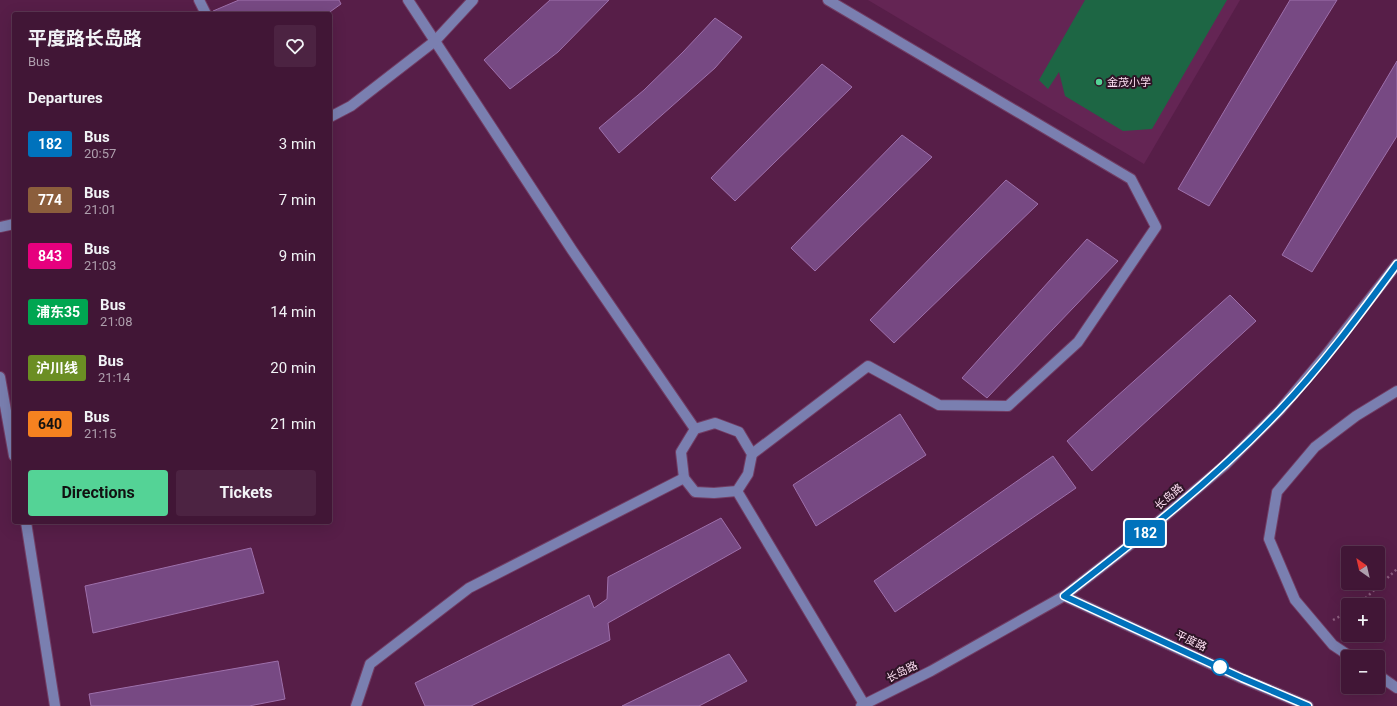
<!DOCTYPE html>
<meta charset="utf-8">
<style>
body{margin:0;font-family:Roboto,"Noto Sans SC",sans-serif;background:#4c2342;color:#f1f3f6;height:100vh;display:flex;flex-direction:column;font-size:15px;white-space:nowrap}
*{box-sizing:border-box;margin:0}
p{font-size:13px;color:#ae9fad}
.icon{flex:none;width:22px;height:22px;fill:none;stroke:currentColor;stroke-width:2;stroke-linecap:round;stroke-linejoin:round}
.map{position:relative;flex:1;overflow:hidden}
.sheet{position:absolute;left:12px;top:12px;width:320px;height:512px;display:flex;flex-direction:column;background:#411636;border-radius:4px;box-shadow:0 4px 16px #0002,0 0 0 1px #5a3551}
.sheet>*{flex:none}
.badge{padding:0 8px;border-radius:3px;font-size:14px;line-height:26px}
.needle{width:26px;rotate:326deg}
.controls{position:absolute;left:1341px;top:546px;display:grid;gap:8px}
.controls a{display:grid;place-items:center;width:44px;height:44px;border-radius:4px;background:#411636;box-shadow:0 4px 16px #0002,0 0 0 1px #5a3551;font-size:20px}
.map>.badge{position:absolute;translate:-50% -50%;box-shadow:0 0 0 2px #fff}
h2{padding:0 16px;font-size:15px;line-height:36px}
.round{display:grid;place-items:center;flex:none;width:42px;height:42px;border-radius:4px;background:#4c2342}
.overview{display:flex;align-items:center;justify-content:space-between;height:68px;padding:0 16px}
h1{font-size:19px;font-weight:700;line-height:30px}
.primary-button{display:flex;gap:8px;margin-top:auto;padding:8px 16px}
.primary-button a{flex:1;height:46px;border-radius:4px;background:#54d396;color:#111;font-size:16px;font-weight:700;line-height:46px;text-align:center}
.primary-button a+a{background:#4c2342;color:#f1f3f6}
ul{padding:0;list-style:none}
li{display:flex;align-items:center;gap:12px;height:56px;padding:0 16px}
li div{flex:1}
li b{display:block;font-size:15px}
li em{font-style:normal}
li .badge{min-width:44px;font-weight:700;text-align:center}
.map>svg:first-child{display:block}
.built{fill:#642554}
.green{fill:#1d6644}
.building{fill:#774983;stroke:#9e70ab}
.lines{fill:none;stroke-linecap:round;stroke-linejoin:round}
.minor-casing{stroke:#723d64;stroke-width:12}
.path{stroke:#8f5f81;stroke-width:2.5;stroke-dasharray:2 3;stroke-linecap:butt}
.minor{stroke:#7a7fb0;stroke-width:10}
.line-casing{stroke:#fff;stroke-width:9}
.line{stroke:#0072bc;stroke-width:6}
.poi-dot{fill:#54d396;stroke:#2e1426;stroke-width:1.5}
.stop-dot{fill:#fff;stroke:#0072bc;stroke-width:2}
.labels{text-anchor:middle;dominant-baseline:central;stroke-width:4;stroke-linejoin:round;paint-order:stroke}
.poi-label{font-size:11px;fill:#ffe1f4;stroke:#2e1426;text-anchor:start}
.street-label{font-size:11px;fill:#ffe1f4;stroke:#2e1426}
</style>
<div class="map">
<svg width="1397" height="706" viewBox="0 0 1397 706">
<rect width="100%" height="100%" fill="#571e48"/>
<polygon class="built" points="868,0 1240,0 1144,164"/>
<polygon class="green" points="1085,0 1227,0 1152,129 1123,131 1065,96 1059,72 1048,89 1039,80"/>
<g class="building">
<polygon points="239,0 339,0 341,4 327,14 215,14 213,11"/>
<polygon points="550,0 609,0 558,52 510,89 484,60"/>
<polygon points="1290,0 1337,0 1209,206 1178,189"/>
<polygon points="715,18 742,37 715,68 619,153 599,128 644,90 683,52"/>
<polygon points="1397,61 1397,136 1312,272 1282,255"/>
<polygon points="822,64 852,87 735,201 711,178"/>
<polygon points="902,135 932,157 815,271 791,248"/>
<polygon points="1006,180 1038,204 894,343 870,320"/>
<polygon points="1087,239 1118,261 987,398 962,378"/>
<polygon points="1230,295 1256,321 1092,471 1067,441"/>
<polygon points="900,414 926,455 816,526 793,485"/>
<polygon points="1053,456 1076,488 895,612 874,581"/>
<polygon points="721,518 741,548 608,623 610,640 471,706 425,706 415,683 589,595 594,608 607,599 608,577"/>
<polygon points="251,548 264,593 93,633 85,586"/>
<polygon points="729,654 747,681 699,706 622,706"/>
<polygon points="278,661 285,699 249,706 91,706 89,694"/>
</g>
<g class="lines">
<g class="minor-casing">
<g id="minor">
<polyline points="199,0 206,14"/>
<polyline points="408,0 572,250 695,429"/>
<polyline points="330,117 351,106 435,41 473,0"/>
<polyline points="0,227 14,224"/>
<polyline points="0,377 14,456"/>
<polygon points="715,423 739,432 752,454 748,474 737,491 714,493 695,492 684,478 681,452 695,429"/>
<polyline points="752,454 868,366 939,405 1008,406 1078,342 1156,227 1131,179 828,0"/>
<polyline points="737,491 864,704"/>
<polyline points="26,522 55,706"/>
<polyline points="1064,596 1241,678 1308,706"/>
<polyline points="1351,657 1333,645 1295,600 1269,539 1277,492 1315,447 1356,416 1397,391"/>
<polyline points="1378,675 1397,688"/>
<polyline points="356,706 370,664 469,588 684,478"/>
<polyline points="861,706 931,671 1064,596 1145,533 1225,465 1280,410 1326,355 1397,264"/>
</g>
</g>
<g class="path">
<polyline points="1358,605 1397,569"/>
<polyline points="1333,620 1348,612"/>
</g>
<use href="#minor" class="minor"/>
</g>
<g class="lines">
<g class="line-casing">
<path id="line" d="M1308,706l-66,-28 -178,-82c75,-58 150,-116 215,-185 43,-45 81,-97 118,-147"/>
</g>
<use href="#line" class="line"/>
</g>
<circle class="poi-dot" cx="1099" cy="82" r="4"/>
<circle class="stop-dot" cx="1220" cy="667" r="8"/>
<g class="labels">
<g class="poi-label">
<text x="1107" y="82">金茂小学</text>
</g>
<g class="street-label">
<text transform="translate(1169 497) rotate(-41)">长岛路</text>
<text transform="translate(1191 641) rotate(25)">平度路</text>
<text transform="translate(902 672) rotate(-26)">长岛路</text>
</g>
</g>
</svg>
<div class="controls">
<a><svg class="needle" viewBox="-14 -14 28 28"><path d="M0-13l5 13h-10z" fill="#e53935"/><path d="M0 13l5-13h-10z" fill="#ae9fad"/></svg></a>
<a>+</a>
<a>−</a>
</div>
<b class="badge" style="left:1145px;top:533px;background:#0072bc;color:#fff">182</b>
<section class="sheet">
<div class="overview"><div><h1>平度路长岛路</h1><p>Bus</p></div><a class="round"><svg class="icon" aria-label="heart" viewBox="0 0 24 24"><path d="M12 20l-8-8c-3-5 5-10 8-4 3-6 11-1 8 4z"/></svg></a></div>
<h2>Departures</h2>
<ul>
<li><span class="badge" style="background:#0072bc;color:#fff">182</span><div><b>Bus</b><p>20:57</p></div><em>3 min</em></li>
<li><span class="badge" style="background:#8b5e3c;color:#fff">774</span><div><b>Bus</b><p>21:01</p></div><em>7 min</em></li>
<li><span class="badge" style="background:#e6007e;color:#fff">843</span><div><b>Bus</b><p>21:03</p></div><em>9 min</em></li>
<li><span class="badge" style="background:#00a651;color:#fff">浦东35</span><div><b>Bus</b><p>21:08</p></div><em>14 min</em></li>
<li><span class="badge" style="background:#6b8e23;color:#fff">沪川线</span><div><b>Bus</b><p>21:14</p></div><em>20 min</em></li>
<li><span class="badge" style="background:#f58220;color:#111">640</span><div><b>Bus</b><p>21:15</p></div><em>21 min</em></li>
</ul>
<div class="primary-button"><a>Directions</a><a>Tickets</a></div>
</section>
</div>
